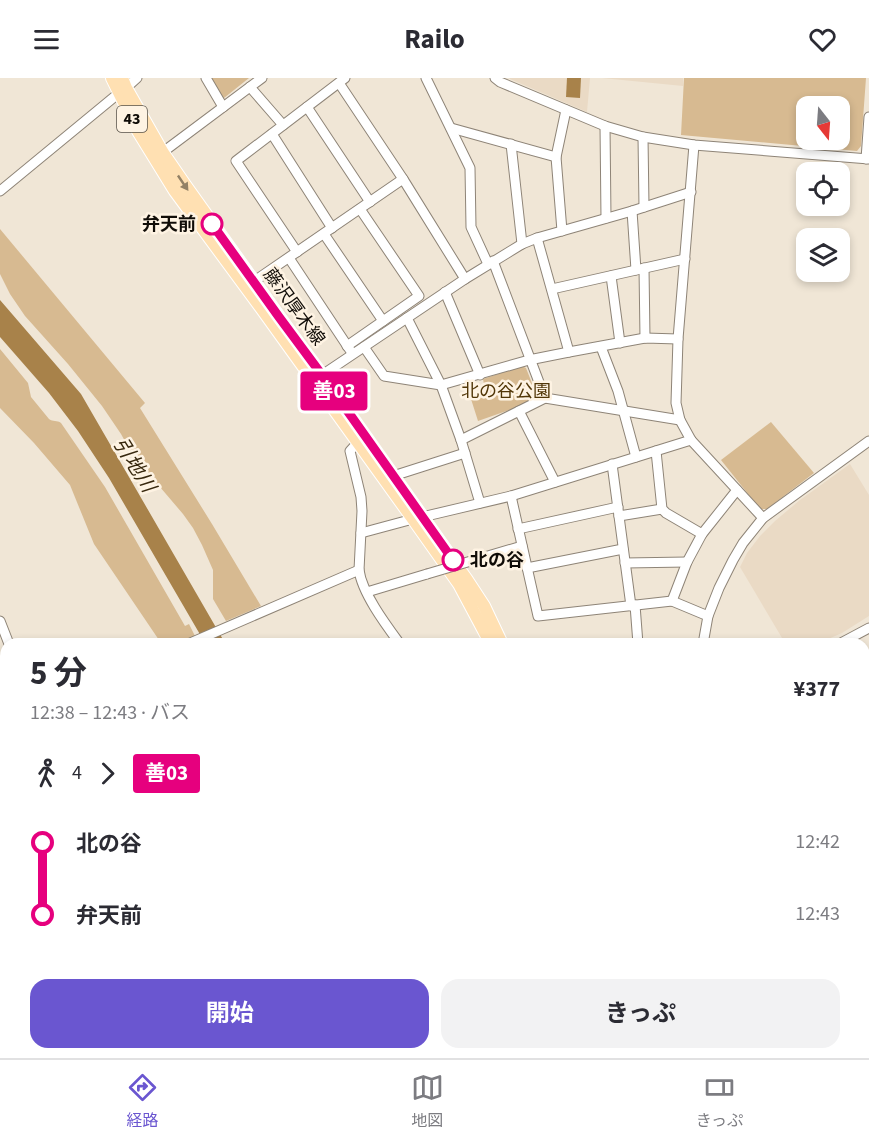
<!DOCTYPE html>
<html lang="ja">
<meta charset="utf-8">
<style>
body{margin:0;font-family:"Source Sans 3","Noto Sans JP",sans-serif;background:#f2f2f3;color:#2b2b33;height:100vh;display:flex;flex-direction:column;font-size:22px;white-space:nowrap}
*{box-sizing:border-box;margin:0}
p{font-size:20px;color:#7c7c81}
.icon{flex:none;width:33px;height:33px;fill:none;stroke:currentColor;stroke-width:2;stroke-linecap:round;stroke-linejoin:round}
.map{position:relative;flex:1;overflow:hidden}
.sheet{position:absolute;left:0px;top:560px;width:870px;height:422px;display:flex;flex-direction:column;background:#fff;border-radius:18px 18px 0 0;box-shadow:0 3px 9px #0003}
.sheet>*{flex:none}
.badge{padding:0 12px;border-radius:4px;font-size:21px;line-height:39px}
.needle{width:39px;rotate:163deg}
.buttons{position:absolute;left:796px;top:18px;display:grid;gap:12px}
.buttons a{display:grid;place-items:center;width:54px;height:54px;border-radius:12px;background:#fff;box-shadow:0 3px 9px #0003;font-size:30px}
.map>.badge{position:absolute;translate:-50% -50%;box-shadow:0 0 0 3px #fff}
.legs{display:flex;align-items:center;gap:9px;height:66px;padding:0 30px;font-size:20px}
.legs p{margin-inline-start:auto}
.headline{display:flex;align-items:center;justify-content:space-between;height:102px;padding:0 30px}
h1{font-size:33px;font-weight:700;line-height:45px}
.primary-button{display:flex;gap:12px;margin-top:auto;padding:12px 30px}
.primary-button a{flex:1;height:69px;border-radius:18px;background:#6a56d0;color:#fff;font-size:24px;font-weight:700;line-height:69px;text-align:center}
.primary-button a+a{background:#f2f2f3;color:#2b2b33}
ul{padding:0 30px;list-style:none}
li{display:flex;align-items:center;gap:21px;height:72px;font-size:22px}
li i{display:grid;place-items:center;width:9px;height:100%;margin:0 8px;background:currentColor}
li i::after{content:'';width:15px;height:15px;margin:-8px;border:4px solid;border-radius:50%;background:#fff}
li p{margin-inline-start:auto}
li:first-child i{background:linear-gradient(#0000 50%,currentColor 0)}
li:last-child i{background:linear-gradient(currentColor 50%,#0000 0)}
header{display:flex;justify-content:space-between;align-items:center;height:78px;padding:0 30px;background:#fff;font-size:27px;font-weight:700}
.tabs{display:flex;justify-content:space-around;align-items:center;height:84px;border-top:2px solid #e1e1e2;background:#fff;font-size:16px;color:#7c7c81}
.tabs a{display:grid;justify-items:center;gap:3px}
.tabs .current{color:#6a56d0}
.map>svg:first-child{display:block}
.built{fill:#eadac5}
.green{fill:#d7ba91;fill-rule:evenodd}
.water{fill:#a8824a}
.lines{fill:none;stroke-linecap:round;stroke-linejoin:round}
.minor-casing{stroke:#8e8477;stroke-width:11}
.major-casing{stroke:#fff;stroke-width:14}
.minor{stroke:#fff;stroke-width:9}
.major{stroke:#ffe0b2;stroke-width:12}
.minor-bridge-casing{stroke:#8e8477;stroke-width:11;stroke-linecap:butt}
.minor-bridge{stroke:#fff;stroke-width:9}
.oneway{fill:#938165}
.line-1-casing{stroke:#fff;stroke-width:14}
.line-1{stroke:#e6007e;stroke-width:9}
.stop-1-dot{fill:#fff;stroke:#e6007e;stroke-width:3}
.labels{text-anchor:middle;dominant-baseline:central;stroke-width:5;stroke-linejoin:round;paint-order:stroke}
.shield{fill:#fef3e3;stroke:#575149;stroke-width:1.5}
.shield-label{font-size:16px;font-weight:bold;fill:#100c07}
.stop-label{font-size:18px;font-weight:bold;fill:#100c07;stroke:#fef3e3;text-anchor:end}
.street-label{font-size:18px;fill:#100c07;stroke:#fef3e3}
.park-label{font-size:18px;fill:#513607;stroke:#fef3e3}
.water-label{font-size:20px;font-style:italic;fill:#38280e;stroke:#fef3e3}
</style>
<header><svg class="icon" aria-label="menu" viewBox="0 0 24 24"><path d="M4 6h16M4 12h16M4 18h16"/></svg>Railo<svg class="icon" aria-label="heart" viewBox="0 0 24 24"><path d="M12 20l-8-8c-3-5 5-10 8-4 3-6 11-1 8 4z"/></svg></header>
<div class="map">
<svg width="869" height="980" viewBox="0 0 869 980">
<rect width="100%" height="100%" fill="#f0e6d6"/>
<g class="built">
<polygon points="509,0 590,0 587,34 510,1"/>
<polygon points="602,0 683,0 683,8"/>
<polygon points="850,386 869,417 869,538 842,555 819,565 785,565 740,489 747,475 760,458 775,443 800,422"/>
</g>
<g class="green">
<polygon points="208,0 249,0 224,20 220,20"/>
<path d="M684,0h182l-5,68 -4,5 -176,-16zM807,28h33v34h-33z"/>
<polygon points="0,151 145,325 140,330 212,446 261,528 226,543 213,521 213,492 202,467 193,450 183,436 160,409 147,403 121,356 102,328 68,286 25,238 10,216 0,196"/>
<path d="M0,271l28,34 3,14 18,22c4,3 8,1 12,4l44,64 80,139 4,-2 6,12 -16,7h-18l-67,-99 -24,-59 -36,-42 -34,-35z"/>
<polygon points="522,288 526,290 537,318 518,329 478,343 471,321 486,317 483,301"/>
<polygon points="771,344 814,395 767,431 760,431 721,382"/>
<polygon points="0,611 6,611 6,814 0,805"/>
<polygon points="6,904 6,975 19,975 19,980 1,980 2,961 0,960 0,908"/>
<polygon points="59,975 195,975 195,980 55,980"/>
</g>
<g class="water">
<polygon points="567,0 581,0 580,20 566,19"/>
<polygon points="0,222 81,316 225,565 205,565 109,400 78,353 49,315 0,259"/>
</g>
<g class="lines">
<g class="minor-casing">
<g id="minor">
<polyline points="206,0 223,29"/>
<polyline points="426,0 470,90 471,149 488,186"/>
<polyline points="495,0 500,4 605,48 643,59 694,67 869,81"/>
<polyline points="339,5 403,101 465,201"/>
<polyline points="250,9 283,47"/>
<polyline points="126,10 137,0"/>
<polyline points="307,29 370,124"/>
<polyline points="605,48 606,140"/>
<polyline points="451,50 556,79"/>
<polyline points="272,56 332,150"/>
<polyline points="643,59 644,129"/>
<polyline points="511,66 522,166"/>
<polyline points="694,67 678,261 676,325 680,342 691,362 763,440"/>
<polyline points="159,77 262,0"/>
<polyline points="866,81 869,39"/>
<polyline points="0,113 119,15"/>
<polyline points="632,133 636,192"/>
<polyline points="562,153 556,79 566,32"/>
<polyline points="324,156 383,243"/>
<polyline points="537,160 569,274"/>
<polyline points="297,174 236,83 345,0"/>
<polyline points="289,180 350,272"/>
<polyline points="493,183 545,320"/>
<polyline points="644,190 645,260"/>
<polyline points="611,198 620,265"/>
<polyline points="253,204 403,101"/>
<polyline points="552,211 685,181"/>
<polyline points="445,214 480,297"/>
<polyline points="407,240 441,307 461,362 480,425"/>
<polyline points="347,268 419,218 360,131"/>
<polyline points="364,269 384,298 441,307 529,282 569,274 645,260 678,261"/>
<polyline points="601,269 618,313 636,379"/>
<polyline points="322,297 465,201 522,166 537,160 632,133 691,114"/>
<polyline points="519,333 555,404"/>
<path d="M361,361l-11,12 11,46 1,14 -3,59c3,23 27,55 41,74"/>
<polyline points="461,362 545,320 680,342"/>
<polyline points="656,373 662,431 666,435 702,456"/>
<polyline points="612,386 631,528"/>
<polyline points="393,398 465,375"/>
<polyline points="511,418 538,538 672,523 708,538"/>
<polyline points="619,438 662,431"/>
<polyline points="422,439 511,418 691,362"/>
<polyline points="518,451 618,429"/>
<polyline points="361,455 413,441"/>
<polyline points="471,483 522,468"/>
<polyline points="625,485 687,484"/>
<polyline points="527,490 623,471"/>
<polyline points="367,514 427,496"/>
<polyline points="672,523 687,484 702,456 737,412"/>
<polyline points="635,527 638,566"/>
<polyline points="0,543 9,566"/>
<polyline points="188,566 359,492"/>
<polyline points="703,566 708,538 719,510 733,482 743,465 763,440 869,363"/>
<polyline points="839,566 869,550"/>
<polyline points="864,639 869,639"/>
<polyline points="864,678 869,677"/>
<polyline points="864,723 869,722"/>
<polyline points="864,769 869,768"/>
<polyline points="864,813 869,813"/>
<polyline points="0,839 6,842"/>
<polyline points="864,859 869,858"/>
<polyline points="864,904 869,903"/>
<polyline points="864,956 869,955"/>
<polyline points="297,975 301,980"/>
<polyline points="543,980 545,975"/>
<polyline points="656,980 657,975"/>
<polyline points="749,980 749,975"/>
</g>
</g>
<g class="major-casing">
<g id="major">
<polyline points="112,0 138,53 175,113 262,231 413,441 459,506 491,566"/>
<polyline points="122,0 126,10 163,75 185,107 467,502 484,528 502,566"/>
<polyline points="585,975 586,980"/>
<polyline points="595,975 595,980"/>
</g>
</g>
<use href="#minor" class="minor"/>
<use href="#major" class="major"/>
<g class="minor-bridge-casing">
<polyline id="minor-bridge" points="427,496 471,483"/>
</g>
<use href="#minor-bridge" class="minor-bridge"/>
</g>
<defs><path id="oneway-solid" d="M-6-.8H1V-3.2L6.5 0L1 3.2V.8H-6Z" transform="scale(1.5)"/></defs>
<use class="oneway" href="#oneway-solid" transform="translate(183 105) rotate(56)"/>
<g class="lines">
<g class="line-1-casing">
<polyline id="line-1" points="212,146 279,239 322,297 453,482"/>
</g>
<use href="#line-1" class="line-1"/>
</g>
<g class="stop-1-dot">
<circle cx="212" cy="146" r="10"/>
<circle cx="453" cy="482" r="10"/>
</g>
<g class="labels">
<rect class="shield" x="117" y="28" width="30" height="26" rx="4.5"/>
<g class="shield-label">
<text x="132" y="41">43</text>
</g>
<g class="stop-label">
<text x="196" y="146">弁天前</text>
<text x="470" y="482" text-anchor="start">北の谷</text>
</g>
<g class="street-label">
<text transform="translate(294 229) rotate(54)">藤沢厚木線</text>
</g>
<g class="park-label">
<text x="506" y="313">北の谷公園</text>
</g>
<g class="water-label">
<text transform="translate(134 387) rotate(58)">引地川</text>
</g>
</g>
</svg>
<div class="buttons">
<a><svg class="needle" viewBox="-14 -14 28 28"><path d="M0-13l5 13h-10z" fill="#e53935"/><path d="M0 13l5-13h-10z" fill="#7c7c81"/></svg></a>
<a><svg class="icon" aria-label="locate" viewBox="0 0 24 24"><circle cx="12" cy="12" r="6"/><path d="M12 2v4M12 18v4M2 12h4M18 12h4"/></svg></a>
<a><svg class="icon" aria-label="layers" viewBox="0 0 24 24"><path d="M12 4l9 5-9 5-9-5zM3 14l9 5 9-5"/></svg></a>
</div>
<b class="badge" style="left:334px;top:313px;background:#e6007e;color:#fff">善03</b>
<section class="sheet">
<div class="headline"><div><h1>5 分</h1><p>12:38 – 12:43 · バス</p></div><b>¥377</b></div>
<div class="legs"><svg class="icon" aria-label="walk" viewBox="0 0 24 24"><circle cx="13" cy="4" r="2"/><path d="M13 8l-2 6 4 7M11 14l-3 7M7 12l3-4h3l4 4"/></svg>4<svg class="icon" aria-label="forward" viewBox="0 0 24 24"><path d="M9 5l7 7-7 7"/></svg><b class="badge" style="background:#e6007e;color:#fff">善03</b></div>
<ul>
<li><i style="color:#e6007e"></i><b>北の谷</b><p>12:42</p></li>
<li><i style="color:#e6007e"></i><b>弁天前</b><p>12:43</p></li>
</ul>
<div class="primary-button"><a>開始</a><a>きっぷ</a></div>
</section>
</div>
<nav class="tabs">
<a class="current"><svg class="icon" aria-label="directions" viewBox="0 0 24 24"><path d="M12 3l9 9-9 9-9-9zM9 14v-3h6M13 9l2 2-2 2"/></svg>経路</a>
<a><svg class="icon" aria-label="map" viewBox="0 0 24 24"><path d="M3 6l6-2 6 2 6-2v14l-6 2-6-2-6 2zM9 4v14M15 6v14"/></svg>地図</a>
<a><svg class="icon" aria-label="tickets" viewBox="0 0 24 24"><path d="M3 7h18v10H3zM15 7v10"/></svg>きっぷ</a>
</nav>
